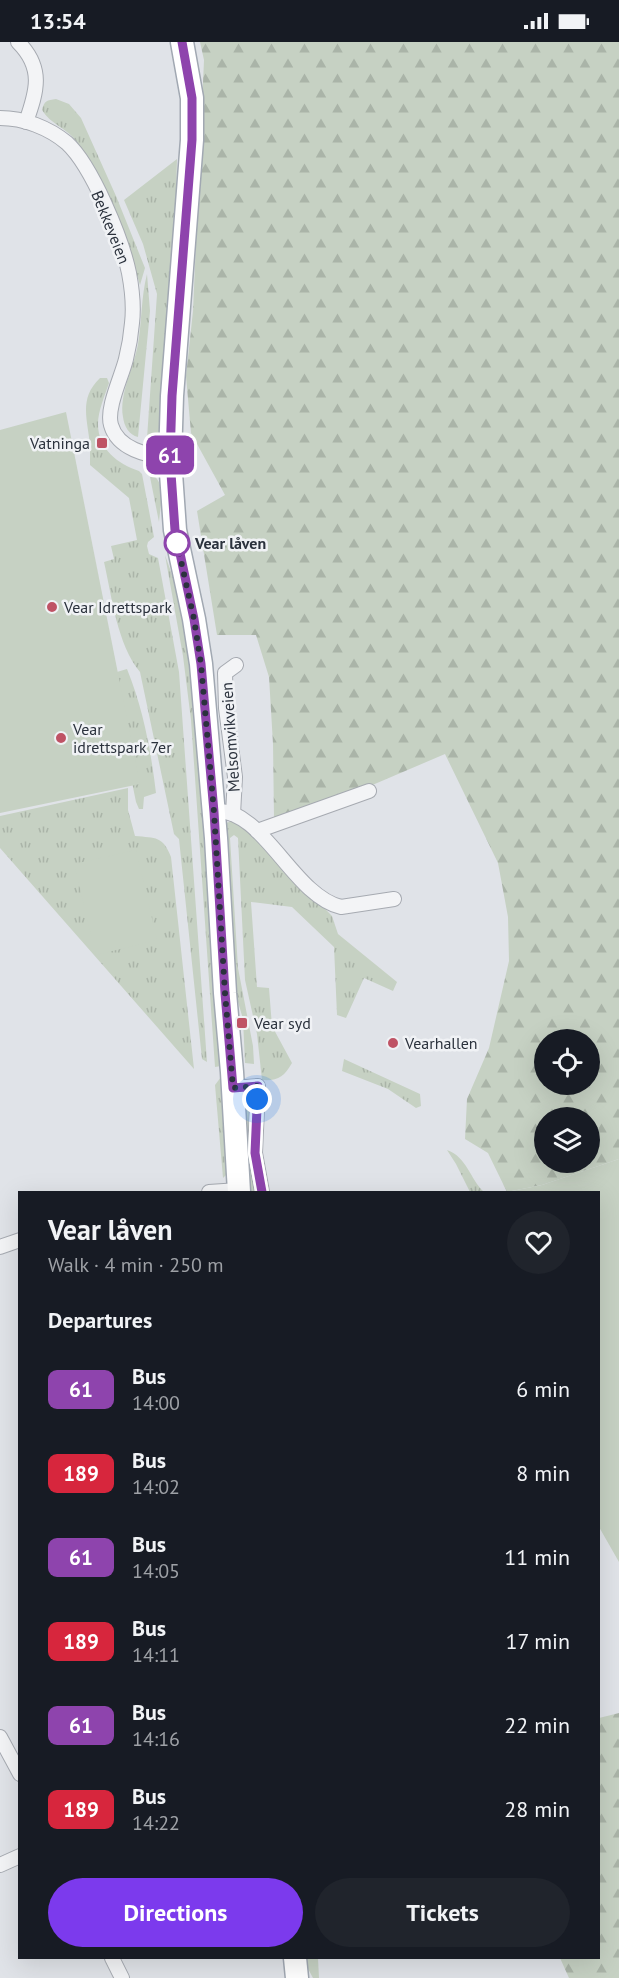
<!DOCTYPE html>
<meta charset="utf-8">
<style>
body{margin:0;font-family:"PT Sans",sans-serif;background:#20242c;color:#f1f3f6;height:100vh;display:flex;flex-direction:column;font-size:22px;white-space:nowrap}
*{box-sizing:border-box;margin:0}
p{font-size:20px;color:#9ea1a6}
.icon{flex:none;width:33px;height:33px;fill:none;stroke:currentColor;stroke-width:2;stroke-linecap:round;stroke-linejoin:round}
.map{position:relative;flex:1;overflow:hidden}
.panel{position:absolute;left:18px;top:1149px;width:582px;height:768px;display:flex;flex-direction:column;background:#171b24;border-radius:0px;box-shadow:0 6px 24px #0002}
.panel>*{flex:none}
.badge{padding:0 12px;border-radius:9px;font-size:21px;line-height:39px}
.buttons{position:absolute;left:534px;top:987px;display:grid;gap:12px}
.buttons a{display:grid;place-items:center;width:66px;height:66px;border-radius:50%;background:#171b24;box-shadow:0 6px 24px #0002;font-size:30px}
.you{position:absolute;width:30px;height:30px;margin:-15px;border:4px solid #fff;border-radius:50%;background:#1a73e8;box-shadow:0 0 0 9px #1a73e833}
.map>.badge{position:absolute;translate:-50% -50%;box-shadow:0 0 0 3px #fff}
h2{padding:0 30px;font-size:22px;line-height:54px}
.round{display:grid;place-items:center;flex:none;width:63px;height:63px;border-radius:32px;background:#20242c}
.head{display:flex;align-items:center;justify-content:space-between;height:102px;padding:0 30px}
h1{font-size:28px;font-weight:600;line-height:45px}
.action{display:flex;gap:12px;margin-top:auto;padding:12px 30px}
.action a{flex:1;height:69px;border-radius:36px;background:#7c3aed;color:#fff;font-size:24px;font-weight:600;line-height:69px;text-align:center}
.action a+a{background:#20242c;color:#f1f3f6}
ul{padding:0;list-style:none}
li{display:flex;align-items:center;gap:18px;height:84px;padding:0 30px}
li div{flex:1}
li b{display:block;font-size:22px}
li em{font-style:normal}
li .badge{min-width:66px;font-weight:700;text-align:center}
.status{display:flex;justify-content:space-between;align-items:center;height:42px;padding:0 30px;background:#171b24;direction:ltr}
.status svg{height:16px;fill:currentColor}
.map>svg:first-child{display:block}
.grass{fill:url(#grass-tufts)}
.forest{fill:url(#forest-firs);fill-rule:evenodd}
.green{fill:#c6d1c3}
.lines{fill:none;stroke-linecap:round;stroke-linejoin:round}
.street-casing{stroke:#a6aab1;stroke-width:16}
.primary-casing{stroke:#a1a8b2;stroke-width:25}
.street{stroke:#f3f4f6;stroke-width:14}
.primary{stroke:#fff;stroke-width:22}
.line-casing{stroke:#fff;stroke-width:14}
.line{stroke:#8e44ad;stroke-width:9}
.walk{stroke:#2b323d;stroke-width:6;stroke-dasharray:0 10.8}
.poi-dot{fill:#bf5365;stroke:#f0f2f5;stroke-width:2}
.stop-dot{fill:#fff;stroke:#8e44ad;stroke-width:3}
.labels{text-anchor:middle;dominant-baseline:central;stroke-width:5;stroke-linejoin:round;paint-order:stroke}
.street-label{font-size:16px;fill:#2b323d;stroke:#f0f2f5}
.poi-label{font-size:16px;fill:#2b323d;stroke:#f0f2f5;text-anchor:start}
.stop-label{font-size:16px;font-weight:bold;fill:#2b323d;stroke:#f0f2f5;text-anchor:start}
</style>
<div class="status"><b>13:54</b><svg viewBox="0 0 49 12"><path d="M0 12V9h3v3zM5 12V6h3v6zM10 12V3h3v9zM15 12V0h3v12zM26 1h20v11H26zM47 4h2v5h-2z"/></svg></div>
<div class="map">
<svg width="619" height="1936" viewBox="0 0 619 1936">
<defs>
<pattern id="grass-tufts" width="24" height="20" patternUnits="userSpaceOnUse" patternTransform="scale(1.5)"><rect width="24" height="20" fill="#c6d1c3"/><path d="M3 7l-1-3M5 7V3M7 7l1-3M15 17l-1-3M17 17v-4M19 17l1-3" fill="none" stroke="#aab4a8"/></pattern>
<pattern id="forest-firs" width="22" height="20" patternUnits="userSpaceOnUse" patternTransform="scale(1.5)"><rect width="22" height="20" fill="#c6d1c3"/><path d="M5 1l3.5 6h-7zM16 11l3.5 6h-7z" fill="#aab4a8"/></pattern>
</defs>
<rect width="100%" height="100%" fill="#e0e3e8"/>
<g class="grass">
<path d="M56,57l13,5 12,14 35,78 29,72 -5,17c-15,-51 -32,-101 -64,-144 -9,-13 -26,-17 -34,-31 2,-9 5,-10 14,-11z"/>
<path d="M177,117l-3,109 -12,156c-3,9 -5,13 -15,14l10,-144 -14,-50 -19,-44z"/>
<path d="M147,232l3,37 -12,126c-9,-2 -14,-11 -15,-20 -4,-24 11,-50 15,-73 4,-23 3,-47 9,-70z"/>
<path d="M100,336h7l2,5c-4,12 -11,28 -11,41 0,25 20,40 41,47l3,3 12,63 -6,5 -1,4 2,8 9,4 21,114 28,390 -5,-3 -23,-220 -5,-5 -34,-162c-23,-28 -28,-75 -36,-110l10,-3 -3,-13 26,-6 -8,-42 -39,-33c0,-6 0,-13 0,-19 -2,-26 -12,-47 10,-68z"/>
<path d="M153,433c14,11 7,31 6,47l-9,-45z"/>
<polygon points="165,513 180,555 186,581 203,734 221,1024 215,1025 191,678 183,614"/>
<path d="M127,627c16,39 24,82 29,124l-12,4 -1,12h-4l-3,-7 -26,-128z"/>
<path d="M128,746v22l7,26c21,2 28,0 36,21l23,212 -194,-221v-32z"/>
<path d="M235,778l28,25 69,71 6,18 59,48 -4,9 -29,-13 -18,40 -9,-3 -3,-68 -42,-40 -41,-5 6,85 12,1 3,38 20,37c-8,14 -14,18 -30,17l-5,-46 -12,-54 -7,-142 -4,-3 -4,3 8,130 15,78 1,18 -9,-1 -2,-44 -7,-24 -13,-171z"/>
<polygon points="344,1017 420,1052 421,1064 416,1066 388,1047 342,1029"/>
<polygon points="221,1035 223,1035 227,1132 223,1136 215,1043"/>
<polygon points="248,1056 251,1056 257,1150 248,1150 242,1063"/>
<path d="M447,1108c20,7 23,29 37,42h-14l-14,-28z"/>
<polygon points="304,1916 318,1916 319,1936 313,1936 305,1921"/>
</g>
<g class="forest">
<path d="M200,0h419v1117l-77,26 -35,7 -19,-39 -23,-14 2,-40 22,-51 20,-87 -1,-44 -10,-54 -53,-109 -96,41 -75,23 -1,-74 -4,-67 -13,-42h-39l-20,-124 28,-16 -34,-62 -5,-57 7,-65 11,-251zM544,998h46v44h-46zM544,1076h46v44h-46z"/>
<polygon points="619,1671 619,1936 569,1936 560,1916 598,1916 599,1676"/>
</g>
<g class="green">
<polygon points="66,370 140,742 0,771 0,388"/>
<polygon points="136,808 157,898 96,913 74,822"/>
<polygon points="619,1117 619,1520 599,1485 598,1150 507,1150 542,1143"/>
</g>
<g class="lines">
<g class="street-casing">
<g id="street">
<path d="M18,0c26,26 19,49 8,80"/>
<path d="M0,76c24,0 49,10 67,25 25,23 55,96 62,130 3,16 5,33 3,50 -1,12 -3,24 -6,36 -4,17 -20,49 -15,66 7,25 37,30 59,34"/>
<path d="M214,769c49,-4 78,84 127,96l53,-8"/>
<polyline points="233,772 235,735 226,666 225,631 236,623"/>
<polyline points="257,789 369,749"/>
<polyline points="233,1046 258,1044 255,1111 262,1150"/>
<polyline points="209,1150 239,1148"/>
<polyline points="0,1205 20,1198"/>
<polyline points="0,1695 20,1732"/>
<polyline points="0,1823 20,1814"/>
<polyline points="112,1916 122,1936"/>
</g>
</g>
<g class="primary-casing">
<g id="primary">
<polyline points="182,0 192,56 192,98 172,354 170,417 175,488 194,577 201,622 216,796 225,951 232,1030 239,1150"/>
<polyline points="295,1916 297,1936"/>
</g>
</g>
<use href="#street" class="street"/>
<use href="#primary" class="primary"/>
</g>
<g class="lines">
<g class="line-casing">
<polyline id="line" points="182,0 192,56 192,98 172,354 170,417 175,488 194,577 201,622 214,770 225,951 233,1046 258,1044 255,1111 262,1150"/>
</g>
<use href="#line" class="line"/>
<polyline class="walk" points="177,501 194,577 201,622 214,770 225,951 233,1046 258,1044 257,1057"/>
</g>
<g class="poi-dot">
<rect x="96" y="395" width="12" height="12" rx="3"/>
<circle cx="52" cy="565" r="6"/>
<circle cx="61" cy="696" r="6"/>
<rect x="236" y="975" width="12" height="12" rx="3"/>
<circle cx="393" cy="1001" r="6"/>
</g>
<circle class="stop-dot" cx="177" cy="501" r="12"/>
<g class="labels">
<g class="street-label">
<text transform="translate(111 185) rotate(68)">Bekkeveien</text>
<text transform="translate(230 695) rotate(-94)">Melsomvikveien</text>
</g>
<g class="poi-label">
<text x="90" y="401" text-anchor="end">Vatninga</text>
<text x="64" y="565">Vear Idrettspark</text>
<text x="73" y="687">Vear<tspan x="73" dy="18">idrettspark 7er</tspan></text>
<text x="254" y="981">Vear syd</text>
<text x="405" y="1001">Vearhallen</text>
</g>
<g class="stop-label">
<text x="195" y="501">Vear låven</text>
</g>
</g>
</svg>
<div class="buttons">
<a><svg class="icon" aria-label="locate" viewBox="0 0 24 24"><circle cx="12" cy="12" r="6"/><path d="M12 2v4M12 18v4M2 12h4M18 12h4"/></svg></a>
<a><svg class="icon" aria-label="layers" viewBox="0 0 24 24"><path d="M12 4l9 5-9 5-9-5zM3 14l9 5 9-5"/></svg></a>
</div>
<div class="you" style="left:257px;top:1057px"></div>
<b class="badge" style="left:170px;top:413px;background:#8e44ad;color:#fff">61</b>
<section class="panel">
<div class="head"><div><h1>Vear låven</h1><p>Walk · 4 min · 250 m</p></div><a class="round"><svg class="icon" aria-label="heart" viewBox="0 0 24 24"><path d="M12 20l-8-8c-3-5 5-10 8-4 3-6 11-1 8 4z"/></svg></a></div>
<h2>Departures</h2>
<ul>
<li><span class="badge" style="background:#8e44ad;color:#fff">61</span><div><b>Bus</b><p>14:00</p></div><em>6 min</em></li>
<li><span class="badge" style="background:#d7263d;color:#fff">189</span><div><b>Bus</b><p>14:02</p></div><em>8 min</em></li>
<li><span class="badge" style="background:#8e44ad;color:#fff">61</span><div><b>Bus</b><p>14:05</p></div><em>11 min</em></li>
<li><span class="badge" style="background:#d7263d;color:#fff">189</span><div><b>Bus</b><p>14:11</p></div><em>17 min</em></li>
<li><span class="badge" style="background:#8e44ad;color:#fff">61</span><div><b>Bus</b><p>14:16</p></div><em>22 min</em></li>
<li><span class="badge" style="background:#d7263d;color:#fff">189</span><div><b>Bus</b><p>14:22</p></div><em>28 min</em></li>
</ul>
<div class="action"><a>Directions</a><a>Tickets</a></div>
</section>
</div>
